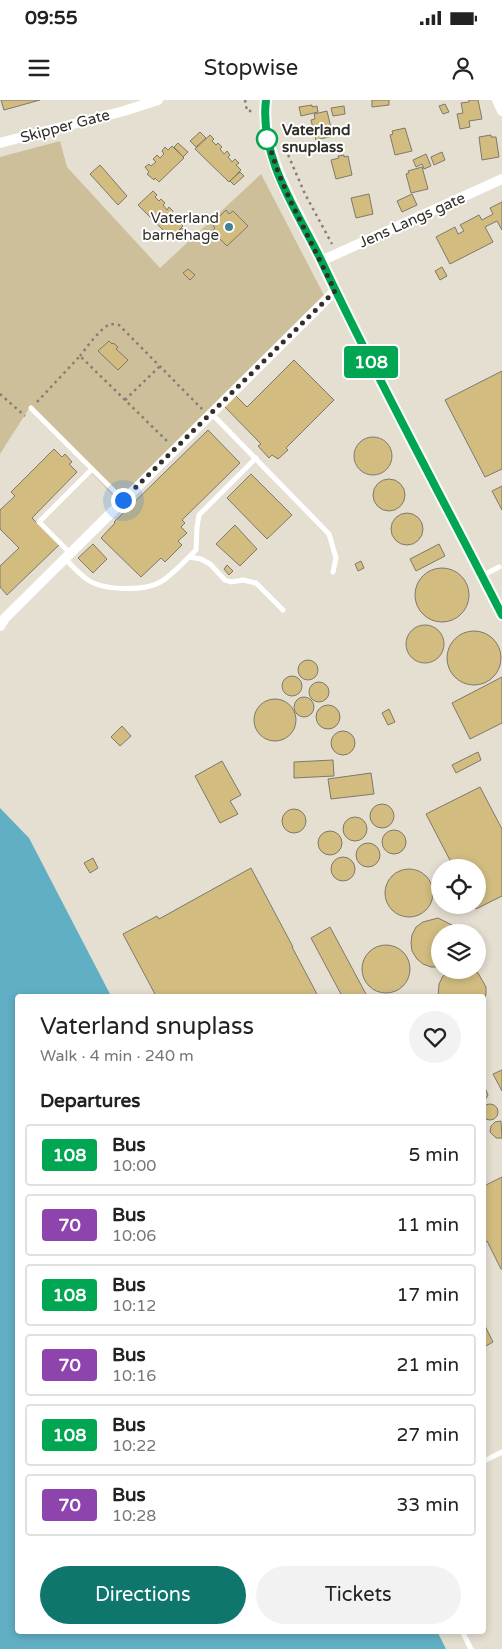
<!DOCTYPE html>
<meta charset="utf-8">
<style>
body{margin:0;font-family:"Varela Round",sans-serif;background:#f2f2f2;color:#222;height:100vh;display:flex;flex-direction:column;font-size:19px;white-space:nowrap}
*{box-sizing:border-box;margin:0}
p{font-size:16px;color:#767676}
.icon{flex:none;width:28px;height:28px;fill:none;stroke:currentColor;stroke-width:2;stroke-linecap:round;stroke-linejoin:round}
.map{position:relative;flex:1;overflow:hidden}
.side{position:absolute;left:15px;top:894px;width:471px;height:640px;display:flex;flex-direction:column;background:#fff;border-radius:5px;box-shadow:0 2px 8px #0003}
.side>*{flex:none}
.badge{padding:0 10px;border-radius:4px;font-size:18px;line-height:32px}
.controls{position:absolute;left:431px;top:759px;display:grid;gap:10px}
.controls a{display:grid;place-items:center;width:55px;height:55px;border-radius:50%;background:#fff;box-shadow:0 2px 8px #0003;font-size:25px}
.you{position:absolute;width:25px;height:25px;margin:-12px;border:4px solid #fff;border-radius:50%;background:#1a73e8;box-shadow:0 0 0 8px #1a73e833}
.map>.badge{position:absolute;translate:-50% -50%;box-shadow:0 0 0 2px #fff}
h2{padding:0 25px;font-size:19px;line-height:45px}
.round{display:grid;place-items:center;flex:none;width:52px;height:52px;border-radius:26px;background:#f2f2f2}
.headline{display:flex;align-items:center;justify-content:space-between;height:85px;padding:0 25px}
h1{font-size:24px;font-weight:600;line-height:38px}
.button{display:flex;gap:10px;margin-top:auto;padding:10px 25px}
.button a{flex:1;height:58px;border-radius:30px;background:#0f766e;color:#fff;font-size:20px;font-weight:600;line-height:58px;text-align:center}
.button a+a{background:#f2f2f2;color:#222}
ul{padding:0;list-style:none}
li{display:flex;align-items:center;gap:15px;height:62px;margin:0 10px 8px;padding:0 15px;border:2px solid #e0e0e0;border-radius:5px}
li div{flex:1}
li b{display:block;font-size:19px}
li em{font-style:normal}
li .badge{min-width:55px;font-weight:700;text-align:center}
.status{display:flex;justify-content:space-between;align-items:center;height:35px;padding:0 25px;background:#fff;direction:ltr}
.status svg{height:14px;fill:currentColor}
header{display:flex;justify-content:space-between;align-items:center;height:65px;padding:0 25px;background:#fff;font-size:22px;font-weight:600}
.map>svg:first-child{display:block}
.green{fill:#cdbf9a}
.water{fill:#61afc5}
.building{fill:#d2bc80;stroke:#7e796c}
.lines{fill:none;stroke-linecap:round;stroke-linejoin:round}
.path{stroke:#827e74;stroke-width:2.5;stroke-dasharray:2.5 4;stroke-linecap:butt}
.service{stroke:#fff;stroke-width:5}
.minor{stroke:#fff;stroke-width:10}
.tertiary{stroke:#fff;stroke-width:12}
.line-casing{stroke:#fff;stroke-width:11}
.line{stroke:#00a651;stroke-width:8}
.walk{stroke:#312f29;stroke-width:5;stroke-dasharray:0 9}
.stop-dot{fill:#fff;stroke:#00a651;stroke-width:2.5}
.poi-dot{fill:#418395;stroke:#fff;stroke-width:2}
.labels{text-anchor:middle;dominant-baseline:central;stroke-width:4;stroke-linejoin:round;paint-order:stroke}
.street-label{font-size:15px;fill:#312f29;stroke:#fff}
.stop-label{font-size:15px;font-weight:bold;fill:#312f29;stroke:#fff;text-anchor:start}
.poi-label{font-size:15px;fill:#312f29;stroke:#fff;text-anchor:end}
</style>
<div class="status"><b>09:55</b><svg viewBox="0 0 49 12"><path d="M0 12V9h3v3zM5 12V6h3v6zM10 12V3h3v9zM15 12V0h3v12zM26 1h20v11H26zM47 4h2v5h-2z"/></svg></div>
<header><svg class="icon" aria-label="menu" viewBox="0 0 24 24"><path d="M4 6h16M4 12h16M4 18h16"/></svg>Stopwise<svg class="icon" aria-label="person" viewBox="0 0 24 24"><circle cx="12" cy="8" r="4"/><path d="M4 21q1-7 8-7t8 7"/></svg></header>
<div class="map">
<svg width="502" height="1549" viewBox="0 0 502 1549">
<rect width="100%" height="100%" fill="#e4dfd0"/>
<polygon class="green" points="60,41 67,67 160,168 261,74 326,199 120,403 30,307 0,354 0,57"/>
<polygon class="water" points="0,708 29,738 111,896 18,896 18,1531 437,1531 446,1549 0,1549"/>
<g class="building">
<polygon points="1,0 40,0 4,10"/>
<polygon points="372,0 389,0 389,5 372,7"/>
<polygon points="469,0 478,0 482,19 469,21 470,27 460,29 457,14 463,13 461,3 469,2"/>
<polygon points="445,4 449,12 443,14 439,6"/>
<polygon points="312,5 312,7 317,6 318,12 301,16 299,7"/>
<polygon points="344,6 345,14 333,16 331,8"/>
<polygon points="327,11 333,36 316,40 311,20 315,19 314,14"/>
<polygon points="405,28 412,51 395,55 390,35 393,34 392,31"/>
<polygon points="200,32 206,38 196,47 190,41"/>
<polygon points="210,35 214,39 212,41 216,45 218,43 222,47 220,49 224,54 227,51 230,55 228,57 232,62 235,59 239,63 236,65 241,70 229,82 195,49"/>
<polygon points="491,35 491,37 496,37 499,57 482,60 479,37"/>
<polygon points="178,43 188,52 183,57 174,47"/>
<polygon points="172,46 184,58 159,82 155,78 154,80 147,74 149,72 145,67 149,64 151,66 156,62 153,59 157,55 160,58 164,54 162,51 165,47 168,50"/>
<polygon points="442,52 445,60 434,65 431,57"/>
<polygon points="426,54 431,66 424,69 422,64 416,67 413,60"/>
<polygon points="344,55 344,57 348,56 352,75 336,79 331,60 339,58 338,56"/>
<polygon points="100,65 127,96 118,105 90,74"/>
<polygon points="422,67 428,89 411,93 406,74 409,73 408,71"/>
<polygon points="240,72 244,76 234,85 230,81"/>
<polygon points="153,91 157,95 155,97 159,101 161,99 165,103 163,105 167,110 169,107 173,111 171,114 175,118 178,116 182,120 179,122 183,126 171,138 138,105"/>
<polygon points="369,94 373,114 356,118 351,98"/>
<polygon points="412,94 417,105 402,112 397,101"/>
<polygon points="502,102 502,130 497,121 485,127 493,142 450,164 436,137 455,127 458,134 464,131 460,125 479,115 482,120 493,114 490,108"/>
<polygon points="226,110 229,114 233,111 248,126 227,146 212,131 215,128 212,124"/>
<polygon points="182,128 186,132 177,141 172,137"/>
<polygon points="442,167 447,176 440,180 435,171"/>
<polygon points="188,169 195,175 190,180 183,173"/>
<polygon points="109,241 112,244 113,243 118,247 116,249 128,260 118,270 98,251"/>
<polygon points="294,260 334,300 286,348 288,350 278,359 272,355 269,358 258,346 261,344 224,306 235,295 247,307"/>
<polygon points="502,271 502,369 485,377 445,300"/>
<polygon points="208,330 240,363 182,420 185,423 181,427 187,433 178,441 182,445 165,462 161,458 141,477 101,438 115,423 114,422"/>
<circle cx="373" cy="356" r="19"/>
<polygon points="54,349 62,357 65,354 72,362 69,364 77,372 32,418 59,445 7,495 0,487 0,466 19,448 0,429 0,410 15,396 11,392"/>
<polygon points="251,374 292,415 267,439 227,398"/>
<circle cx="389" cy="395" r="16"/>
<polygon points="502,386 502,410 492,391"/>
<circle cx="407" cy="429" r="16"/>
<polygon points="235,425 257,449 240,466 216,444"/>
<polygon points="93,444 107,459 93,473 78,458"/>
<polygon points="439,444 445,456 416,471 410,459"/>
<polygon points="361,461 364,468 358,471 355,464"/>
<polygon points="227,465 233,471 229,475 224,469"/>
<circle cx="442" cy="495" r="27"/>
<circle cx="425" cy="544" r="19"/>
<circle cx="474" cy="558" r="27"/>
<circle cx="308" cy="570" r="10"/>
<circle cx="292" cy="586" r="10"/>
<polygon points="502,577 502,623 470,639 452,603"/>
<circle cx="319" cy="592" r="10"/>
<circle cx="304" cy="607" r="10"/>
<circle cx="275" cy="620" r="21"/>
<circle cx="328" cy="617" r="12"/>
<polygon points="389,609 395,622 388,625 382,613"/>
<polygon points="122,626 131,636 120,646 111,637"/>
<circle cx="343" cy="643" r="12"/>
<polygon points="478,652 481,660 456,673 452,665"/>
<polygon points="333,660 334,676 294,678 294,662"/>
<polygon points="222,661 241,695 230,701 238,714 220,723 195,676"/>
<polygon points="371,673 374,694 331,699 328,679"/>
<polygon points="480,687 502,729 502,796 476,809 474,805 478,805 478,768 454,768 426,714"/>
<circle cx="382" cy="716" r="12"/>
<circle cx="294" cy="721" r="12"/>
<circle cx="355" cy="729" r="12"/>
<circle cx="394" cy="742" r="12"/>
<circle cx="330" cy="743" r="12"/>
<circle cx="368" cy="755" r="12"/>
<circle cx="343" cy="769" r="12"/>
<polygon points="93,758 98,768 90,773 84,763"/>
<polygon points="251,768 293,847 292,847 318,896 156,896 123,834 157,816 159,819"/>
<circle cx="409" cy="793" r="24"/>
<polygon points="438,818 452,825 457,832 440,832 440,867 431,867 423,864 417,859 412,851 411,843 412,835 416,827 423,822"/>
<polygon points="330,827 367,896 342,896 311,838"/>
<circle cx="386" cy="869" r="24"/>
<polygon points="451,870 473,870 478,873 486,887 486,894 484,902 484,896 438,896 439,884 443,876"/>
<polygon points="502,970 502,991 493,974"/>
<polygon points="484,987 486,990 488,995 484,1002"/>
<circle cx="490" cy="1012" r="8"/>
<polygon points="501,1021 502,1038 496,1038 490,1032 491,1026 495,1022"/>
<polygon points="502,1077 502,1169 501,1169 487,1141 484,1143 484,1086"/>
<polygon points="484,1224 493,1242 484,1247"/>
</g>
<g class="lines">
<g class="path">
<polyline points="245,0 247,11 255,11"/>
<polyline points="283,43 305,94 332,144"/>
<path d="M80,256c6,-8 22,-30 31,-32 2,0 5,1 8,1l83,84"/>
<polyline points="0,294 25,316"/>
<polyline points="125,300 159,267"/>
<polyline points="37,302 80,256 168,342"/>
</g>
<g class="service">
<polyline points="31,308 123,400"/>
<polyline points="211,313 329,434 336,458 333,472"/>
<polyline points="70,453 39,422 92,369"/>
<polyline points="189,457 201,459 210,464 225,480 231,482 243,480 256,483 283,510"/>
<path d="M65,459c7,6 14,15 23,21 17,11 61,12 77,-1 11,-8 21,-19 31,-29l1,-23 2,-12 57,-57"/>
<polyline points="482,476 499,467"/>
<polyline points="484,1361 502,1352"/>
<polyline points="462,1531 471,1549"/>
</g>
<g class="minor">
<polyline points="497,0 502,11"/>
<polyline points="0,43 124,11 158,0"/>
<polyline points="321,161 502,79"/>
<polyline points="0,526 5,518 335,191"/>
</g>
<path class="tertiary" d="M266,0c-7,56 33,113 56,162 56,119 120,235 180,353"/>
</g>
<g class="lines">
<g class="line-casing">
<path id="line" d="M266,0c-7,58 32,112 56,162 56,119 120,235 180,353"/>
</g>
<use href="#line" class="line"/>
<polyline class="walk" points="123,400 335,191 290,100 278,72 267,39"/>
</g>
<circle class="stop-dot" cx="267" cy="39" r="10"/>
<circle class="poi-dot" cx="229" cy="127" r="5"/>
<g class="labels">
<g class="street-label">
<text transform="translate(65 26) rotate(-15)">Skipper Gate</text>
<text transform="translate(412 120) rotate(-24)">Jens Langs gate</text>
</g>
<g class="stop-label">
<text x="282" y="30">Vaterland<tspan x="282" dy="17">snuplass</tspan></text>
</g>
<g class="poi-label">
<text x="219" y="118">Vaterland<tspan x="219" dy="17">barnehage</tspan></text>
</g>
</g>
</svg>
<div class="controls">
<a><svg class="icon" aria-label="locate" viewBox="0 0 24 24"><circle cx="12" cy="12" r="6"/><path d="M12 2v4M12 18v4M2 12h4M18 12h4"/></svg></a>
<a><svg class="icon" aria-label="layers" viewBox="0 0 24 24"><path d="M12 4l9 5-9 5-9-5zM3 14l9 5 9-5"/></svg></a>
</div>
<div class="you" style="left:123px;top:400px"></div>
<b class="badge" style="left:371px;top:262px;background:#00a651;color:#fff">108</b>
<section class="side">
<div class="headline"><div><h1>Vaterland snuplass</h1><p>Walk · 4 min · 240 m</p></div><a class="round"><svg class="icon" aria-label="heart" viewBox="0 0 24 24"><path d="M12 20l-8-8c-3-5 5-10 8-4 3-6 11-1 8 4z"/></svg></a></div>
<h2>Departures</h2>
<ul>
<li><span class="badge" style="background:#00a651;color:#fff">108</span><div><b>Bus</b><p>10:00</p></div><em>5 min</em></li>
<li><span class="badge" style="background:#8e44ad;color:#fff">70</span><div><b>Bus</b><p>10:06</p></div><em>11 min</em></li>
<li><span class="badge" style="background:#00a651;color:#fff">108</span><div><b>Bus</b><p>10:12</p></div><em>17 min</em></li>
<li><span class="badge" style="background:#8e44ad;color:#fff">70</span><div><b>Bus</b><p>10:16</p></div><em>21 min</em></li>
<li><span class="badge" style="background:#00a651;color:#fff">108</span><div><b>Bus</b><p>10:22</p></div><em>27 min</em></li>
<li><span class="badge" style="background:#8e44ad;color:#fff">70</span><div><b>Bus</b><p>10:28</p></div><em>33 min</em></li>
</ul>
<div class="button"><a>Directions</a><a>Tickets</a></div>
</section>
</div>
